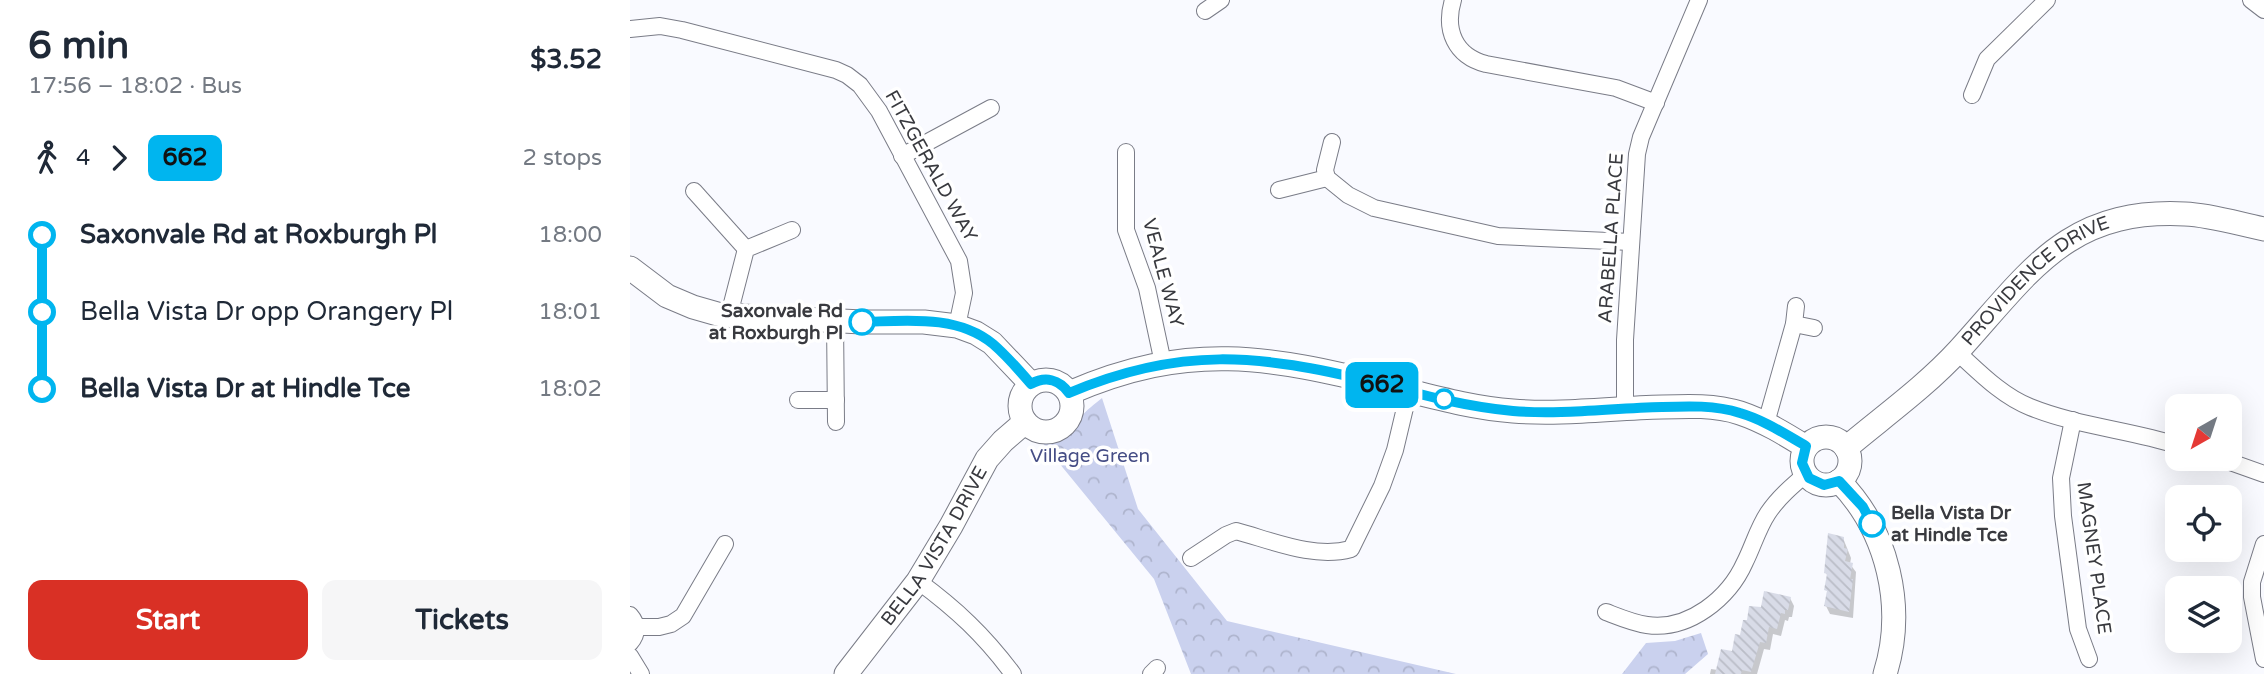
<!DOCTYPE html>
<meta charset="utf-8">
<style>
body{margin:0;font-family:"Varela Round",sans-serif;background:#f6f6f7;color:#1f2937;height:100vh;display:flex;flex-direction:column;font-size:26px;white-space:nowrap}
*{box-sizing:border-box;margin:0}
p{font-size:23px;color:#747a83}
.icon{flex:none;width:38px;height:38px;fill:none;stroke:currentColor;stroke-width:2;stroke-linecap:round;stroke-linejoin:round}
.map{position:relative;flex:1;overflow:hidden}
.sheet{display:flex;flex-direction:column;background:#fff;width:630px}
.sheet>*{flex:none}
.badge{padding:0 14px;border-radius:10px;font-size:24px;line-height:46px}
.needle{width:46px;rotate:219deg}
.controls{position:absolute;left:1535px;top:394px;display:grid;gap:14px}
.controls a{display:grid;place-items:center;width:77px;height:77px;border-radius:14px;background:#fff;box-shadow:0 7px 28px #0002;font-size:35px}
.map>.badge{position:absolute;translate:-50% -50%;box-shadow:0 0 0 4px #fff}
.legs{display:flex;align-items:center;gap:10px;height:77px;padding:0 28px;font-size:23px}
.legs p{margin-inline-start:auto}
.overview{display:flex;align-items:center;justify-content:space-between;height:119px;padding:0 28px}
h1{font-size:38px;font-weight:700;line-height:52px}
.primary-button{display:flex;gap:14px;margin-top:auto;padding:14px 28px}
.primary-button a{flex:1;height:80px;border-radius:14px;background:#d93025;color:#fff;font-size:28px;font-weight:700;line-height:80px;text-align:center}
.primary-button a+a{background:#f6f6f7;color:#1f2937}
ul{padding:0 28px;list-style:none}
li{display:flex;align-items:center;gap:24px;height:77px;font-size:26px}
li i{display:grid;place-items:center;width:10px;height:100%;margin:0 9px;background:currentColor}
li i::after{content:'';width:18px;height:18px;margin:-9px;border:5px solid;border-radius:50%;background:#fff}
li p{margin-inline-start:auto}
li:first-child i{background:linear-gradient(#0000 50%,currentColor 0)}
li:last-child i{background:linear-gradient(currentColor 50%,#0000 0)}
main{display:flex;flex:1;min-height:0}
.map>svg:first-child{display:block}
.park{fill:url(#park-crowns)}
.shadow{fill:#0003}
.building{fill:url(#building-back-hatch)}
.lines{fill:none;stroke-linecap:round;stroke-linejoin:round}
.street-casing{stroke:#7a7c87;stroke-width:18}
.secondary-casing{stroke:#7a7c87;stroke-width:25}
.street{stroke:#fff;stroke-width:16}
.secondary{stroke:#fff;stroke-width:23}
.line-1-casing{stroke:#fff;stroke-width:16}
.line-1{stroke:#00b5ef;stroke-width:10}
.stop-1-dot{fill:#fff;stroke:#00b5ef;stroke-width:3.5}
.labels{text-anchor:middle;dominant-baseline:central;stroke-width:7;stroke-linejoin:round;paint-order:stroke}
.street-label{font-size:19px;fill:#393a3f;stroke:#fff}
.stop-label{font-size:19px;font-weight:bold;fill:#393a3f;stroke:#fff;text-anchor:end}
.park-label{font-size:19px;fill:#454d85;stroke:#fff}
</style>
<main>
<section class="sheet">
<div class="overview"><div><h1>6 min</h1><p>17:56 – 18:02 · Bus</p></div><b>$3.52</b></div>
<div class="legs"><svg class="icon" aria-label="walk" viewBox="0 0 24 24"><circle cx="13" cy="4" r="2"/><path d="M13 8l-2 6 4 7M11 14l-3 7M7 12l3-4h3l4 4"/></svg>4<svg class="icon" aria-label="forward" viewBox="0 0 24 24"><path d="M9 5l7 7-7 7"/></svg><b class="badge" style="background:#00b5ef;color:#111">662</b><p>2 stops</p></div>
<ul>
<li><i style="color:#00b5ef"></i><b>Saxonvale Rd at Roxburgh Pl</b><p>18:00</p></li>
<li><i style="color:#00b5ef"></i><span>Bella Vista Dr opp Orangery Pl</span><p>18:01</p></li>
<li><i style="color:#00b5ef"></i><b>Bella Vista Dr at Hindle Tce</b><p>18:02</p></li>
</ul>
<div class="primary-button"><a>Start</a><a>Tickets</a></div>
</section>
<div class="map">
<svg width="1634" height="674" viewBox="0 0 1634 674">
<defs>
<pattern id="park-crowns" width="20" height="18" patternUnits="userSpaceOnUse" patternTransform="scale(1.75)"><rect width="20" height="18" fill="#cad1ee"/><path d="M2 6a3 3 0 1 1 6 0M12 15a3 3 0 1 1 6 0" fill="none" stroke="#aeb4cd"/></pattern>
<pattern id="building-back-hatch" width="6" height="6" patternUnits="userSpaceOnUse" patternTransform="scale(1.75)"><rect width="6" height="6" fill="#d8dbe7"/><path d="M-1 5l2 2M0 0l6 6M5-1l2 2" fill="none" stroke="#babdc7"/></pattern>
</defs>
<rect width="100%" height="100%" fill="#f9faff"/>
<g class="park">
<path d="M472,398l36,111 89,112 229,53h-265l-37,-95 -113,-138c25,-1 26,-5 40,-24 5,-7 14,-13 21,-19z"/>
<polygon points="1071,633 1078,654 1055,674 992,674 1016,643 1045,641"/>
</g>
<g class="shadow">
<polygon points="1213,538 1221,558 1220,564 1226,572 1223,618 1200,614 1196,606 1198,577 1196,573"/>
<polygon points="1160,598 1164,606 1162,617 1159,617 1158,621 1155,620 1151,636 1143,634 1140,650 1134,649 1127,674 1080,674 1081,669 1088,670 1103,653 1132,609"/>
</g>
<g class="building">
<polygon points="1198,533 1214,537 1214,548 1218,549 1215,561 1223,563 1220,579 1223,579 1219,612 1194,606 1197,591 1194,590 1197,574 1194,573"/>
<polygon points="1134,591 1161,597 1158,610 1155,610 1155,614 1151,613 1147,629 1139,627 1136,643 1130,642 1121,672 1112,670 1111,674 1085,674 1091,649 1102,651 1105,634 1110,635 1113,620 1117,620 1119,606 1131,607"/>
</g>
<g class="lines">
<g class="street-casing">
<g id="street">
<path d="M823,0c-9,30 2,56 33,64l130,24 40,15"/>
<polyline points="1621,0 1634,10"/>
<polyline points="575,11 591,0"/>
<polyline points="0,29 30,26 52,30 206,70 217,75 230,85 249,111 329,261 334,293 327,326"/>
<polyline points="1342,95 1357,59 1417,0"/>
<polyline points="702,142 695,170 697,178 718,195 744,208 868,236 1001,242"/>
<polyline points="496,152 496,230 517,288 533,363"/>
<polyline points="272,156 361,108"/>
<polyline points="649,190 697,178"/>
<polyline points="64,191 116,249"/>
<polyline points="99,315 116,249 162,230"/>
<polyline points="205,320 206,422"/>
<polyline points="1164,324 1184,328"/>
<path d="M1327,352c22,20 45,44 73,55 47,19 99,23 147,38"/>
<polyline points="168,400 206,400"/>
<polyline points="995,408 995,340 1007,154 1011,137 1069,0"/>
<polyline points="1443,420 1431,478 1433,516 1448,629 1459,659"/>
<polyline points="1136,423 1164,324 1166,306"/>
<polyline points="1589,458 1634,474"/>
<polyline points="1634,544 1622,582 1622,597 1634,659"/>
<path d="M561,558l35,-23 10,-4c37,10 78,28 115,18l31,-63 13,-36 14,-59"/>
<path d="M288,581c38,28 66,54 95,93"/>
<path d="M976,612c13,5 27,11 41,13 42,6 82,-27 98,-63 8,-16 13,-34 23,-49 10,-15 24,-27 38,-39"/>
<path d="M0,615c8,9 8,19 0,28"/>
<polyline points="7,627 29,627 41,624 53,616 95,544"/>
<polyline points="0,656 11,674"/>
<polyline points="521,674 527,668"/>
</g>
</g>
<g class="secondary-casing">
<g id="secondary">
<polyline points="0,268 37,296 63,307 91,315 232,322 294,322 327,326 346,333 362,343 401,384"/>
<circle cx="416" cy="406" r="26"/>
<path d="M439,393c120,-52 198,-37 320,-7 41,10 82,22 124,25 49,4 100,-3 149,-4 26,-1 53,-2 78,6 24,8 45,21 66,34"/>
<circle cx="1196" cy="461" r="24"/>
<path id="s1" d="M1216,448c38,-32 79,-61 113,-98 71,-78 108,-142 226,-136 26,1 54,10 79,15"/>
<path d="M1209,481c49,50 67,126 46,193"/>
<path id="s2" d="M216,674l72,-93 33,-55 36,-67 16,-18 22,-19"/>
</g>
</g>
<use href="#street" class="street"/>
<use href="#secondary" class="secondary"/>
</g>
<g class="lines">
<g class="line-1-casing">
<path id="line-1" d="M232,322c43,-1 95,-8 131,22 14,12 26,26 38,40 14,-8 28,-5 38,9 111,-47 190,-39 304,-11 46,12 93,25 140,29 49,4 100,-3 149,-4 26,-1 53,-2 78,6 24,7 45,21 66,33l-4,17 7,15 15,7 15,-4 24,26 9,17"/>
</g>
<use href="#line-1" class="line-1"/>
</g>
<g class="stop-1-dot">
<circle cx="232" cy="322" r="12"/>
<circle cx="814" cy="399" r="9"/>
<circle cx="1242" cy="524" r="12"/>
</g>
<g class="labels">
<g class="street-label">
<text transform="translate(301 166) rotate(61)">FITZGERALD WAY</text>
<text transform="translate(981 238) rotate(-86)">ARABELLA PLACE</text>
<text transform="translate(533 273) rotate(75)">VEALE WAY</text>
<text stroke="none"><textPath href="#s1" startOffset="254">PROVIDENCE DRIVE</textPath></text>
<text stroke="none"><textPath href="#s2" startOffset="156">BELLA VISTA DRIVE</textPath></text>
<text transform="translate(1464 558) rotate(82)">MAGNEY PLACE</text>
</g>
<g class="stop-label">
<text x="213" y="311">Saxonvale Rd<tspan x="213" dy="22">at Roxburgh Pl</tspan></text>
<text x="1261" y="513" text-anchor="start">Bella Vista Dr<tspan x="1261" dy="22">at Hindle Tce</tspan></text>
</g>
<g class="park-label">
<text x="460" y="456">Village Green</text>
</g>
</g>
</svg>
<div class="controls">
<a><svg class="needle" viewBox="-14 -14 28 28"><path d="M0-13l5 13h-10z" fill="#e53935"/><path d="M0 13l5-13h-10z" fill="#747a83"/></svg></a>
<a><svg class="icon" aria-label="locate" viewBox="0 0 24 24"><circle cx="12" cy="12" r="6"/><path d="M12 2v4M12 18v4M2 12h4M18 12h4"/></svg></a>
<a><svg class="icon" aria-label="layers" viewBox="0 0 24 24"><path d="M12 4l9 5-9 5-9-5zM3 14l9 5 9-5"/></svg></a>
</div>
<b class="badge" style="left:752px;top:385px;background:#00b5ef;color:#111">662</b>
</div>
</main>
